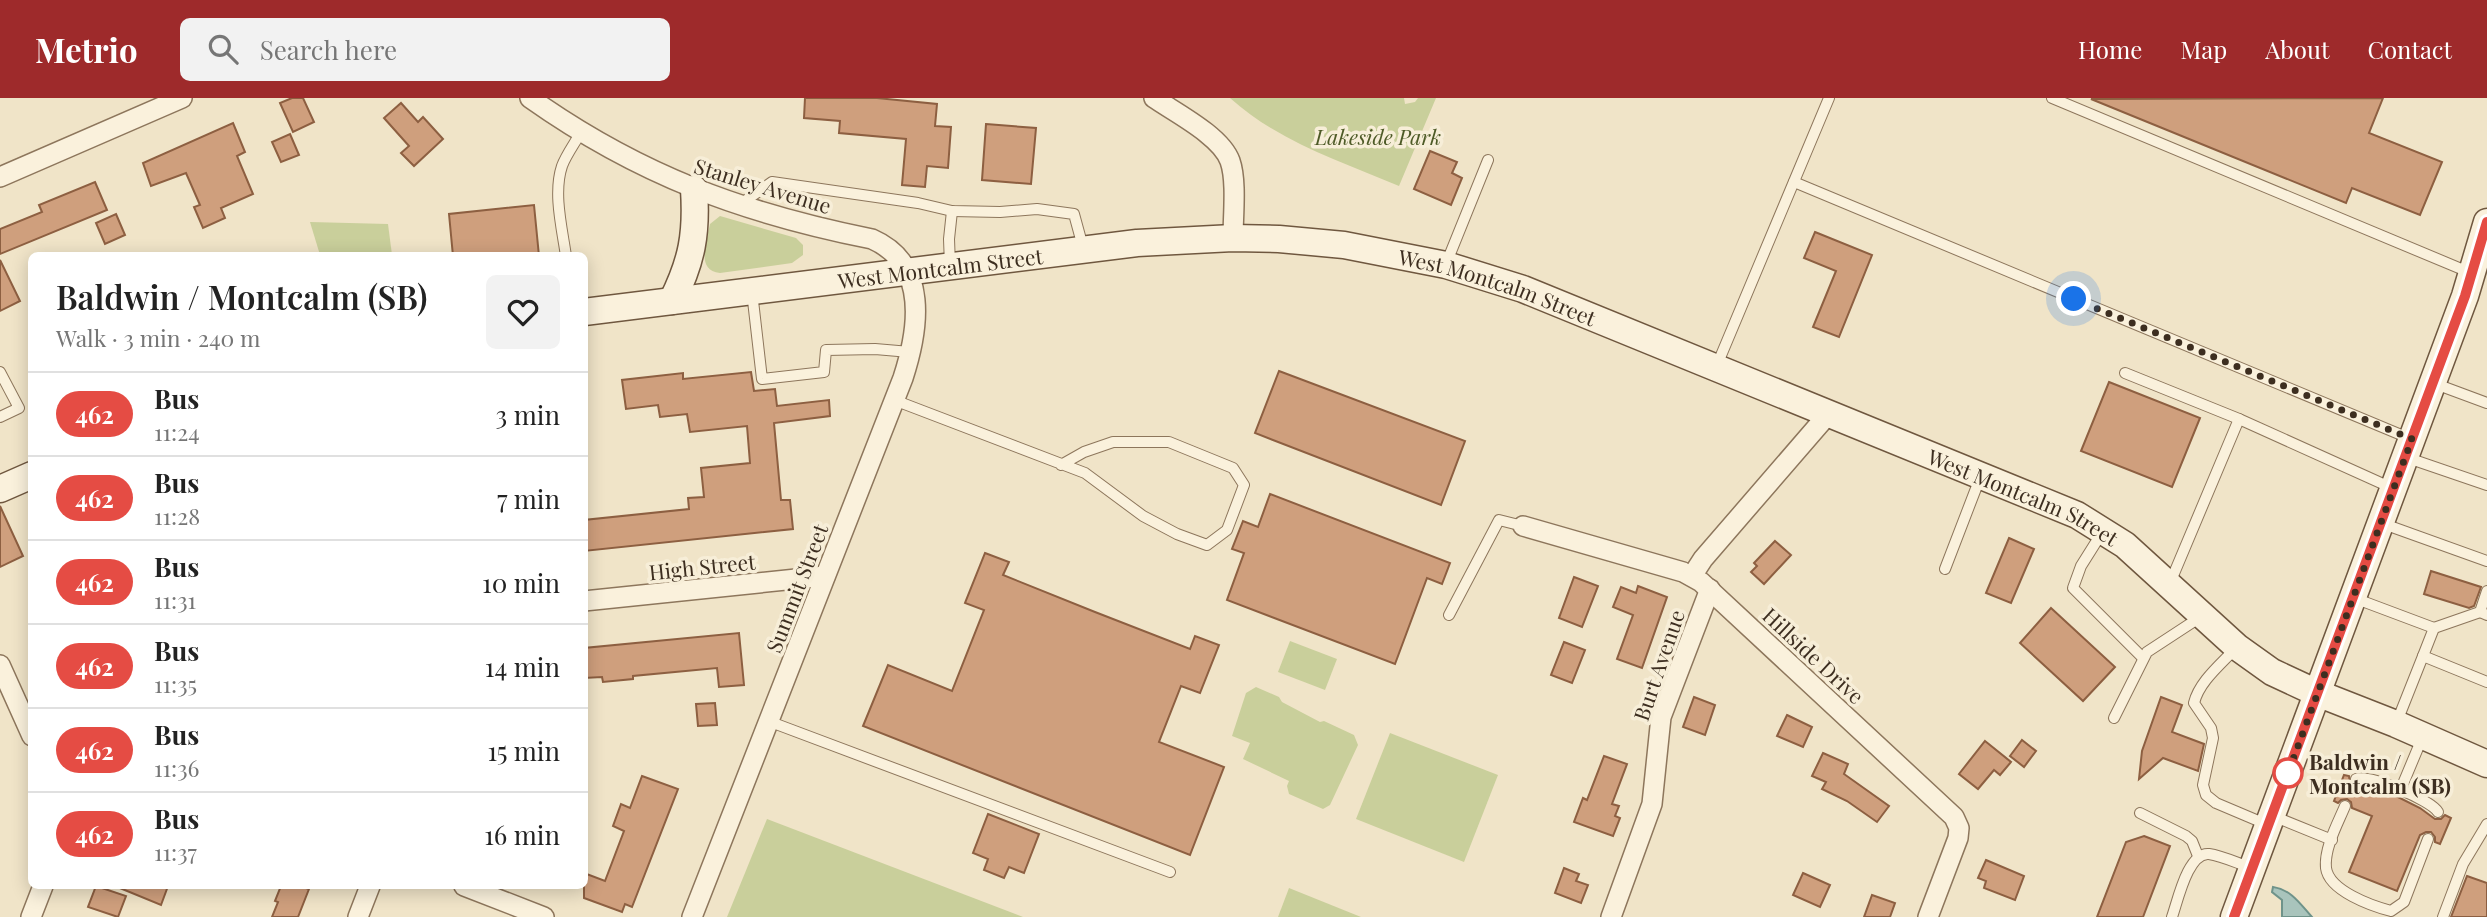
<!DOCTYPE html>
<meta charset="utf-8">
<style>
body{margin:0;font-family:"Playfair Display",serif;background:#f2f2f2;color:#222;height:100vh;display:flex;flex-direction:column;font-size:26px;white-space:nowrap}
*{box-sizing:border-box;margin:0}
p{font-size:23px;color:#767676}
.icon{flex:none;width:38px;height:38px;fill:none;stroke:currentColor;stroke-width:2;stroke-linecap:round;stroke-linejoin:round}
.map{position:relative;flex:1;overflow:hidden}
.drawer{position:absolute;left:28px;top:154px;width:560px;height:637px;display:flex;flex-direction:column;background:#fff;border-radius:10px;box-shadow:0 4px 18px #0003}
.drawer>*{flex:none}
.badge{padding:0 14px;border-radius:23px;font-size:24px;line-height:46px}
.you{position:absolute;width:35px;height:35px;margin:-18px;border:5px solid #fff;border-radius:50%;background:#1a73e8;box-shadow:0 0 0 10px #1a73e833}
.map>.badge{position:absolute;translate:-50% -50%;box-shadow:0 0 0 4px #fff}
.round{display:grid;place-items:center;flex:none;width:74px;height:74px;border-radius:10px;background:#f2f2f2}
.overview{display:flex;align-items:center;justify-content:space-between;height:119px;padding:0 28px}
h1{font-size:33px;font-weight:600;line-height:52px}
ul{padding:0;list-style:none}
li{display:flex;align-items:center;gap:21px;height:84px;padding:0 28px;border-top:2px solid #e0e0e0}
li div{flex:1}
li b{display:block;font-size:26px}
li em{font-style:normal}
li .badge{min-width:77px;font-weight:700;text-align:center}
header{display:flex;align-items:center;gap:42px;box-sizing:border-box;height:98px;padding:0 35px;background:#9e2a2b;color:#fff}
header strong{font-size:33px}
nav{display:flex;gap:38px;margin-inline-start:auto;font-size:24px}
.search{width:490px;height:63px;background:#f2f2f2;display:flex;align-items:center;gap:18px;box-sizing:border-box;padding:0 24px;border-radius:10px;color:#767676;font-size:26px}
.map>svg:first-child{display:block}
.green{fill:#c9cf9b}
.water{fill:#a9c4bc;stroke:#6f938a;stroke-width:2}
.building{fill:#cf9f7d;stroke:#8d5f41;stroke-width:2}
.lines{fill:none;stroke-linecap:round;stroke-linejoin:round}
.lane-casing{stroke:#8d765c;stroke-width:12}
.street-casing{stroke:#8d765c;stroke-width:22}
.secondary-casing{stroke:#6f573f;stroke-width:29}
.lane{stroke:#faf1dc;stroke-width:10}
.street{stroke:#faf1dc;stroke-width:19}
.secondary{stroke:#faf1dc;stroke-width:26}
.line-casing{stroke:#fff;stroke-width:16}
.line{stroke:#e54c44;stroke-width:10}
.walk{stroke:#3d2e20;stroke-width:7;stroke-dasharray:0 12.6}
.stop-dot{fill:#fff;stroke:#e54c44;stroke-width:3.5}
.labels{text-anchor:middle;dominant-baseline:central;stroke-width:7;stroke-linejoin:round;paint-order:stroke}
.park-label{font-size:21px;font-style:italic;fill:#4d5a26;stroke:#f7eed8}
.street-label{font-size:21px;fill:#3d2e20;stroke:#f7eed8}
.stop-label{font-size:21px;font-weight:bold;fill:#3d2e20;stroke:#f7eed8;text-anchor:start}
</style>
<header>
<strong>Metrio</strong>
<div class="search"><svg class="icon" aria-label="search" viewBox="0 0 24 24"><circle cx="10" cy="10" r="6"/><path d="M15 15l6 6"/></svg>Search here</div>
<nav><a>Home</a><a>Map</a><a>About</a><a>Contact</a></nav>
</header>
<div class="map">
<svg width="2487" height="819" viewBox="0 0 2487 819">
<rect width="100%" height="100%" fill="#f0e4c8"/>
<g class="green">
<path d="M1230,0h174l1,6 10,-2 3,-4h18l-37,88c-59,-25 -120,-44 -169,-88z"/>
<path d="M720,118l76,22 7,7v10l-11,8 -72,10c-25,-2 -13,-33 -10,-49z"/>
<polygon points="310,124 388,126 392,157 320,157"/>
<polygon points="1290,543 1337,561 1325,592 1278,574"/>
<polygon points="1256,589 1279,599 1282,604 1320,624 1324,623 1354,637 1358,647 1330,707 1323,711 1289,696 1287,688 1289,683 1243,661 1250,645 1232,638 1246,595"/>
<polygon points="1390,635 1498,677 1464,764 1356,721"/>
<polygon points="767,721 1023,819 727,819"/>
<polygon points="1289,790 1361,819 1278,819"/>
</g>
<path class="water" d="M2273,789c19,3 27,17 39,30h-30v-17l-10,-8z"/>
<g class="building">
<polygon points="292,0 303,0 314,24 293,34 280,5"/>
<polygon points="805,0 877,0 937,6 935,28 951,29 948,70 927,68 925,89 902,87 906,41 839,35 840,23 804,20"/>
<polygon points="2383,0 2369,35 2442,64 2420,117 2352,90 2346,105 2091,1"/>
<polygon points="401,5 418,24 423,19 443,41 414,68 401,55 409,48 384,20"/>
<polygon points="233,25 245,54 237,58 253,96 221,110 225,120 203,130 194,109 200,107 186,75 151,88 143,65"/>
<polygon points="986,26 1036,30 1031,86 982,82"/>
<polygon points="290,36 299,57 281,64 272,44"/>
<polygon points="1430,53 1457,64 1452,75 1462,80 1451,107 1414,91"/>
<polygon points="95,84 107,112 0,156 0,131 42,114 39,107"/>
<polygon points="534,107 539,158 453,158 449,116"/>
<polygon points="116,116 125,137 105,146 96,125"/>
<polygon points="1815,134 1872,157 1839,239 1813,229 1836,173 1804,160"/>
<polygon points="0,162 20,203 0,213"/>
<polygon points="1279,273 1465,343 1441,407 1255,335"/>
<polygon points="751,274 754,293 775,291 777,308 829,302 830,318 774,325 781,402 790,402 793,431 584,453 584,422 689,411 688,400 704,399 701,370 750,365 747,328 690,334 687,316 660,319 658,307 626,311 622,282 683,275 683,281"/>
<polygon points="2109,284 2200,320 2172,389 2081,353"/>
<polygon points="1270,396 1450,465 1442,486 1427,480 1395,566 1227,502 1244,455 1232,451 1243,423 1258,429"/>
<polygon points="0,408 23,458 0,469"/>
<polygon points="2009,440 2034,451 2011,505 1986,495"/>
<polygon points="1775,443 1791,457 1764,486 1751,474 1757,468 1754,465"/>
<polygon points="985,455 1009,464 1003,477 1095,514 1190,551 1195,538 1219,547 1200,595 1181,588 1159,644 1224,669 1190,757 863,628 888,567 952,593 984,512 965,505"/>
<polygon points="2431,473 2481,489 2474,508 2469,510 2424,496"/>
<polygon points="1574,479 1598,488 1582,529 1559,520"/>
<polygon points="1638,488 1667,499 1642,570 1617,561 1633,517 1613,509 1621,489 1636,495"/>
<polygon points="2051,510 2115,569 2083,603 2020,545"/>
<polygon points="739,535 744,587 719,589 717,570 633,578 633,581 603,584 602,579 584,580 584,550"/>
<polygon points="1564,544 1585,552 1572,585 1551,577"/>
<polygon points="1694,599 1715,607 1705,637 1683,629"/>
<polygon points="2161,599 2182,607 2172,634 2204,646 2198,673 2163,660 2139,681 2142,653"/>
<polygon points="715,605 717,627 698,628 696,606"/>
<polygon points="1787,617 1812,629 1803,649 1777,638"/>
<polygon points="2022,642 2036,653 2024,669 2010,658"/>
<polygon points="1985,643 2011,664 2000,677 1994,672 1978,691 1959,676"/>
<polygon points="1823,655 1848,666 1844,676 1889,708 1877,724 1847,703 1822,691 1826,684 1812,678"/>
<polygon points="1604,658 1627,666 1612,706 1619,708 1615,718 1620,720 1613,738 1574,724 1583,700 1587,702"/>
<polygon points="2344,677 2349,678 2350,685 2353,688 2372,690 2394,697 2420,710 2435,721 2441,721 2445,717 2451,720 2440,746 2435,744 2435,739 2431,734 2426,734 2420,737 2397,793 2349,774 2372,718 2352,710 2351,704 2347,701 2341,702 2338,705 2334,703"/>
<polygon points="642,678 678,691 632,809 625,806 622,814 584,800 584,775 605,783 624,733 613,728 621,706 630,710"/>
<polygon points="988,716 1039,736 1024,775 1009,769 1004,780 984,772 988,761 973,755"/>
<polygon points="2144,738 2170,748 2143,819 2097,819 2126,744"/>
<polygon points="1986,762 2024,778 2015,802 1984,790 1986,783 1978,780"/>
<polygon points="1564,770 1579,776 1576,783 1588,787 1581,805 1555,795"/>
<polygon points="1803,775 1830,787 1820,809 1793,797"/>
<polygon points="2467,778 2487,785 2487,819 2451,819"/>
<polygon points="96,788 126,798 118,819 88,809"/>
<polygon points="115,788 168,788 161,807"/>
<polygon points="281,788 299,788 309,791 298,819 272,819 278,804 275,803"/>
<polygon points="1872,797 1895,805 1890,819 1864,819"/>
</g>
<g class="lines">
<g class="lane-casing">
<g id="lane">
<polyline points="2052,0 2471,175"/>
<polyline points="1794,84 2411,341"/>
<polyline points="742,105 772,84 918,105 952,113 1000,114 1037,111 1074,116 1083,149"/>
<path d="M566,158c-4,-28 -13,-63 -4,-90 4,-11 13,-23 19,-34"/>
<polyline points="1446,166 1488,62"/>
<polyline points="950,167 949,141 952,113"/>
<polyline points="752,194 762,281 824,274 826,252 875,251 910,254"/>
<polyline points="1717,267 1829,0"/>
<polyline points="0,274 19,310 0,319"/>
<polyline points="2125,275 2239,321"/>
<polyline points="2433,285 2487,305"/>
<polyline points="894,302 1085,375 1143,418 1177,436 1207,447 1227,432 1244,387 1233,370 1169,344 1113,344 1084,354 1061,367"/>
<polyline points="2408,360 2487,387"/>
<polyline points="2381,425 2487,463"/>
<polyline points="2103,433 2081,468 2073,490 2143,560"/>
<polyline points="1945,471 1980,380"/>
<polyline points="2170,485 2239,321 2392,390"/>
<polyline points="2487,493 2480,514 2487,517"/>
<polyline points="2354,500 2434,530 2423,558 2487,584"/>
<polyline points="1449,517 1499,422 1523,428"/>
<polyline points="2434,530 2480,514"/>
<path d="M2235,551c-15,16 -36,33 -41,54l17,25 2,10 -10,47 3,10 10,8 52,22"/>
<polyline points="2114,620 2147,554 2202,518"/>
<polyline points="768,623 1170,774"/>
<polyline points="2396,626 2423,558"/>
<path d="M2356,681c13,-5 75,21 82,33"/>
<polyline points="2400,693 2423,638"/>
<path d="M2345,708c-7,17 -21,42 -19,62 3,23 46,38 65,43l13,-9 24,-63"/>
<polyline points="2140,715 2186,738 2192,743 2198,758"/>
<polyline points="2273,718 2332,742"/>
<path d="M2172,819c6,-17 16,-65 37,-63 14,2 30,10 43,14"/>
<polyline points="2443,819 2463,766 2487,726"/>
</g>
</g>
<g class="street-casing">
<g id="street">
<path d="M530,0c109,77 212,115 342,141 57,25 47,90 31,139l-211,539"/>
<path d="M1154,0c22,15 67,38 76,63 7,20 3,55 3,77"/>
<polyline points="0,79 182,0"/>
<polyline points="1523,428 1683,474 1701,484 1954,719 1959,730 1958,740 1928,819"/>
<polyline points="1692,478 1703,461 1830,314"/>
<polyline points="584,503 825,478"/>
<polyline points="0,567 32,638"/>
<polyline points="464,788 544,819"/>
<polyline points="31,819 43,788"/>
<polyline points="358,819 370,788"/>
<polyline points="1611,819 1652,706 1661,619 1710,491"/>
</g>
</g>
<g class="secondary-casing">
<g id="secondary">
<path d="M672,203c20,-40 25,-67 22,-112"/>
<path id="s1" d="M584,214l553,-69 96,-5 46,1 65,6 102,20 77,24 554,226 48,30 112,102 35,25 45,21 79,31 91,40"/>
<polyline points="0,391 32,377"/>
<polyline points="2234,819 2465,198 2487,124"/>
</g>
</g>
<use href="#lane" class="lane"/>
<use href="#street" class="street"/>
<use href="#secondary" class="secondary"/>
</g>
<g class="lines">
<g class="line-casing">
<polyline id="line" points="2234,819 2465,198 2487,124"/>
</g>
<use href="#line" class="line"/>
<polyline class="walk" points="2074,201 2412,341 2288,675"/>
</g>
<circle class="stop-dot" cx="2288" cy="675" r="14"/>
<g class="labels">
<g class="park-label">
<text x="1378" y="38">Lakeside Park</text>
</g>
<g class="street-label">
<text transform="translate(763 87) rotate(17)">Stanley Avenue</text>
<text stroke="none"><textPath href="#s1" startOffset="359">West Montcalm Street</textPath></text>
<text stroke="none"><textPath href="#s1" startOffset="924">West Montcalm Street</textPath></text>
<text stroke="none"><textPath href="#s1" startOffset="1491">West Montcalm Street</textPath></text>
<text transform="translate(702 468) rotate(-6)">High Street</text>
<text transform="translate(796 490) rotate(-69)">Summit Street</text>
<text transform="translate(1814 557) rotate(43)">Hillside Drive</text>
<text transform="translate(1658 567) rotate(-71)">Burt Avenue</text>
</g>
<g class="stop-label">
<text x="2309" y="663">Baldwin /<tspan x="2309" dy="24">Montcalm (SB)</tspan></text>
</g>
</g>
</svg>
<div class="you" style="left:2074px;top:201px"></div>
<section class="drawer">
<div class="overview"><div><h1>Baldwin / Montcalm (SB)</h1><p>Walk · 3 min · 240 m</p></div><a class="round"><svg class="icon" aria-label="heart" viewBox="0 0 24 24"><path d="M12 20l-8-8c-3-5 5-10 8-4 3-6 11-1 8 4z"/></svg></a></div>
<ul>
<li><span class="badge" style="background:#e54c44;color:#fff">462</span><div><b>Bus</b><p>11:24</p></div><em>3 min</em></li>
<li><span class="badge" style="background:#e54c44;color:#fff">462</span><div><b>Bus</b><p>11:28</p></div><em>7 min</em></li>
<li><span class="badge" style="background:#e54c44;color:#fff">462</span><div><b>Bus</b><p>11:31</p></div><em>10 min</em></li>
<li><span class="badge" style="background:#e54c44;color:#fff">462</span><div><b>Bus</b><p>11:35</p></div><em>14 min</em></li>
<li><span class="badge" style="background:#e54c44;color:#fff">462</span><div><b>Bus</b><p>11:36</p></div><em>15 min</em></li>
<li><span class="badge" style="background:#e54c44;color:#fff">462</span><div><b>Bus</b><p>11:37</p></div><em>16 min</em></li>
</ul>
</section>
</div>
